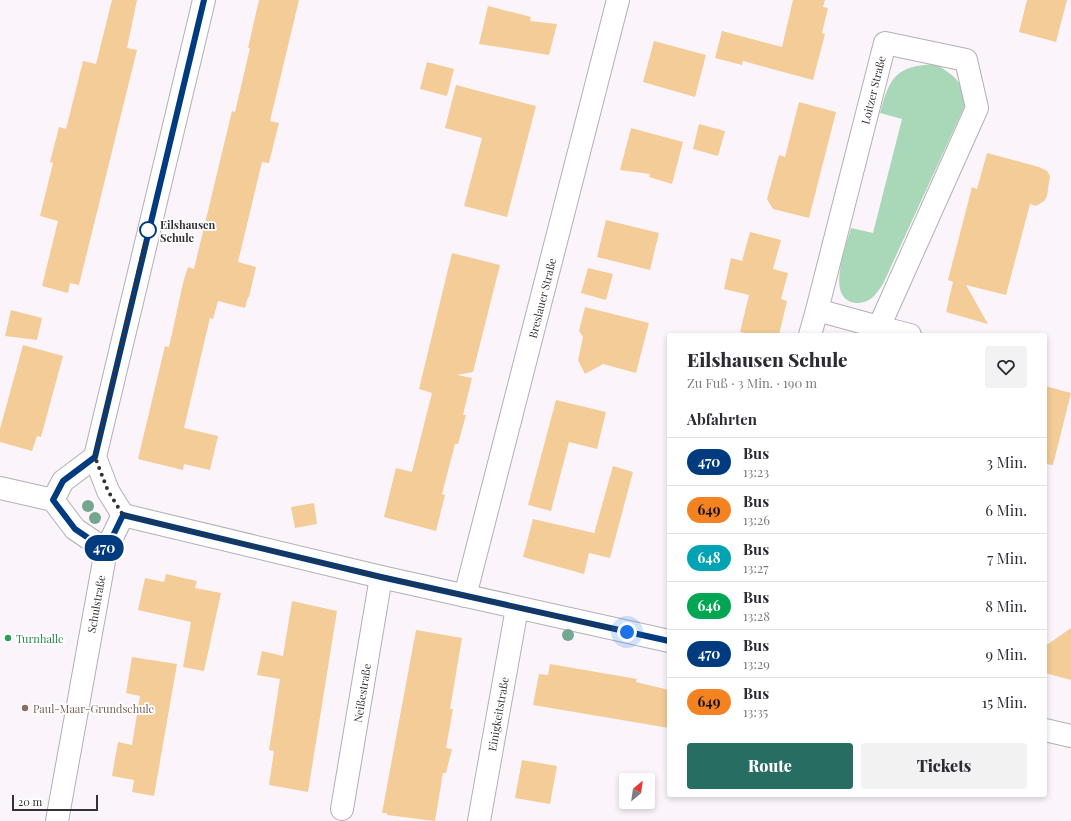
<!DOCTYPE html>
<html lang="de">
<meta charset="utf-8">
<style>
body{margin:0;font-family:"Playfair Display",serif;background:#f2f2f3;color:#2b2b33;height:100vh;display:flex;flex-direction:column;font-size:15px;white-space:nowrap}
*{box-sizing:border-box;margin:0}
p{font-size:13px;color:#7c7c81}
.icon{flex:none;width:22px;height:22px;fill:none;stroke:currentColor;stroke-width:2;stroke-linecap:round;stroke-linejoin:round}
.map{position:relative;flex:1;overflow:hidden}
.drawer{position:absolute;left:667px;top:333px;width:380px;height:464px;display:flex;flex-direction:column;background:#fff;border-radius:4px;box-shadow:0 2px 6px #0003}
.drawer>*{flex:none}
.badge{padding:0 8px;border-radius:13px;font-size:14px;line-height:26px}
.needle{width:26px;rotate:29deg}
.controls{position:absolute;left:619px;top:773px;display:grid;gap:8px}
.controls a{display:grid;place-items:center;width:36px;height:36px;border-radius:4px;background:#fff;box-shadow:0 2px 6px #0003;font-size:20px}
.scale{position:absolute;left:12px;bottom:10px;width:86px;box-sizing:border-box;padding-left:4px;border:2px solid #343234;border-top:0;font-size:11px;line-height:14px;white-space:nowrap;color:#343234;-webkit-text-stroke:3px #fff;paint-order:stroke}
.you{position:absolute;width:20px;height:20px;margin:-10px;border:3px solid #fff;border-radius:50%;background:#1a73e8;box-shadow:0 0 0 6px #1a73e833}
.map>.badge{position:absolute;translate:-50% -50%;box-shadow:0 0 0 2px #fff}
h2{padding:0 20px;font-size:15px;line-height:36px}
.round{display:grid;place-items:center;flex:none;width:42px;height:42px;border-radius:4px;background:#f2f2f3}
.overview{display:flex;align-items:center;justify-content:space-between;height:68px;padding:0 20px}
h1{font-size:19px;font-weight:800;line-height:30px}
.button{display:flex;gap:8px;margin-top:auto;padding:8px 20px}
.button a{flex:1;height:46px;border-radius:4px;background:#286d62;color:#fff;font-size:16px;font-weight:800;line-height:46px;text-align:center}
.button a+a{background:#f2f2f3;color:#2b2b33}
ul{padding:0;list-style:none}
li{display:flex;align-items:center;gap:12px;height:48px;padding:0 20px;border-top:1px solid #e1e1e2}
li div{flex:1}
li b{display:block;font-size:15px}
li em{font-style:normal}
li .badge{min-width:44px;font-weight:700;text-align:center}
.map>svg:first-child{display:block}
.green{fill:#a8d8b7}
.building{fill:#f3cc97}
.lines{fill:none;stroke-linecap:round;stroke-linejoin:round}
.street-casing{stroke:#b4aeb5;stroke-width:24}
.street{stroke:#fff;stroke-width:22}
.tree{fill:#73a790}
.line-casing{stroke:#fff;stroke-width:9}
.line{stroke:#003b80;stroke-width:6}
.walk{stroke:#343234;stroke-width:4;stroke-dasharray:0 7.2}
.stop-dot{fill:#fff;stroke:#003b80;stroke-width:2}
.leisure-dot{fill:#2e9e5b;stroke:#fff;stroke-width:1.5}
.education-dot{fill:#8d6e63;stroke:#fff;stroke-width:1.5}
.labels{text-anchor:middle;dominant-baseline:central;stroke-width:3.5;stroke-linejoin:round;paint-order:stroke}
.street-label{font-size:11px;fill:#343234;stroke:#fff}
.stop-label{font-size:11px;font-weight:bold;fill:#343234;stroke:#fff;text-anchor:start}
.leisure-label{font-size:11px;fill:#27864d;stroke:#fff;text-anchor:start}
.education-label{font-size:11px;fill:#785e54;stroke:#fff;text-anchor:start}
</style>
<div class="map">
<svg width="1071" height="821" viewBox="0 0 1071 821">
<rect width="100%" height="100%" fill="#fbf5fb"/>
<path class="green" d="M936,64c18,12 27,17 30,39l-83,181c-7,10 -12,19 -26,19 -33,-2 -11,-57 -6,-75l22,5 29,-114 -22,-6c10,-37 16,-47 56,-49z"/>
<g class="building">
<polygon points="112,0 137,0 127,48 137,50 79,285 70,283 68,293 42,286 58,221 40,216 53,163 50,162 59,127 66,129 83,61 96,64"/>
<polygon points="259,0 299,0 270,121 279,123 269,163 262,162 238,262 256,267 249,297 248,297 245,308 218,301 213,319 210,318 184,428 218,436 210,470 184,464 183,470 138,459 165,346 169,347 183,283 188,267 194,269 232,111 235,112 250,48 248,48"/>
<polygon points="793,0 825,0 823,7 828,8 822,33 825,34 813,80 743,61 742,65 715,58 722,31 782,47"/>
<polygon points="1027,0 1067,0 1056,42 1019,32"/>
<polygon points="488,6 531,17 530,21 557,24 549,55 479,44"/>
<polygon points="654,41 706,55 695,97 643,82"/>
<polygon points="427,62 454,69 447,96 420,89"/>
<polygon points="456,85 536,106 507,217 464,206 482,138 445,128"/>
<polygon points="799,102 836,112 809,218 773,209 767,199 779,155 785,157"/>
<polygon points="699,124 725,131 718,156 693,149"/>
<polygon points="631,128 683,142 672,184 649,177 650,174 620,170"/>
<polygon points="987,153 1039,167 1047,171 1050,176 1047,196 1044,201 1036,206 1030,204 1006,295 966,285 988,324 946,312 953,282 948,280 972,187 977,189"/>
<polygon points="606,220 659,233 650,270 597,257"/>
<polygon points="750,232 781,240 773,269 788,273 781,299 787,301 779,335 754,335 740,332 749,295 724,289 731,258 742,261"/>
<polygon points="452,253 500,265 473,372 457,375 472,378 463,415 466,415 458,444 455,444 442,494 445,495 436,531 384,517 396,468 412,472 432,393 419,389"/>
<polygon points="588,268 613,274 606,300 581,293"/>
<polygon points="585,307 649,323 636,373 603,364 585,374 578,360 583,337 579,331"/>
<polygon points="11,310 42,318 37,340 5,336"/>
<polygon points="23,345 63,356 41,437 37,436 32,451 0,442 0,429"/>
<polygon points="1045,386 1071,393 1053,465 1045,464"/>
<polygon points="556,400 606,412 597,449 569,442 551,511 528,505"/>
<polygon points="613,466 633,472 610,558 589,553 584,574 523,557 533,519 594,533 592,541"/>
<polygon points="314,503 317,524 295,528 291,507"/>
<polygon points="166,574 197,581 195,588 221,593 204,671 183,667 191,622 138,610 145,578 164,582"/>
<polygon points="292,601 337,611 308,792 269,785 274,751 269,750 280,679 257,675 262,651 283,656"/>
<polygon points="1071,628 1071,680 1045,673 1045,646"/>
<polygon points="416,630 462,638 450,709 453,709 446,748 452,749 446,773 443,773 435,821 387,815 387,813 382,813"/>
<polygon points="132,657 177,664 154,796 132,792 134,780 112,776 118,742 132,745 140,696 126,693"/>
<polygon points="550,664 637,679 636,682 669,690 669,728 533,705 539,674 548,675"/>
<polygon points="522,760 557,766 550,804 515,798"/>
</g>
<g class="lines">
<g class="street-casing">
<g id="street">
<polyline points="879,327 910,335"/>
<polyline points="810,335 817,310 885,43 966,60 977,108 879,327 817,310"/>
<polyline points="0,488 53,500 75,529 106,550"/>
<polyline points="53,500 63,481 95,457"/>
<polyline points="123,515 381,577 669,641"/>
<polyline points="123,515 108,491 95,457 204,0"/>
<polyline points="465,596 618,0"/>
<polyline points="1045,730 1071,736"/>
<polyline points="342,809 381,577"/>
<polyline points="57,821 106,550 123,515"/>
<polyline points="479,821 517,608"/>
</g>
</g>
<use href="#street" class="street"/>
</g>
<g class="tree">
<circle cx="88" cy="506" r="6"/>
<circle cx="95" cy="518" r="6"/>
<circle cx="568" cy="635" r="6"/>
</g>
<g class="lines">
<g class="line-casing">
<polyline id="line" points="204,0 95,457 63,481 53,500 75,529 106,550 123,515 381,577 669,641"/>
</g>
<use href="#line" class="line"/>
<polyline class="walk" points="148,230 95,457 108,491 123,515 381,577 627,632"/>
</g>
<circle class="stop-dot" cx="148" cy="230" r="8"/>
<circle class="leisure-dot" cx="8" cy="638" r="4"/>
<circle class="education-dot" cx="25" cy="708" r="4"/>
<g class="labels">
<g class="street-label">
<text transform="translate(873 90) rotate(-76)">Loitzer Straße</text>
<text transform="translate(542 298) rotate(-76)">Breslauer Straße</text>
<text transform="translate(96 604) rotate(-80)">Schulstraße</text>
<text transform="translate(362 693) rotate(-81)">Neißestraße</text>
<text transform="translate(498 714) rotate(-80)">Einigkeitstraße</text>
</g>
<g class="stop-label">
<text x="160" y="224">Eilshausen<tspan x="160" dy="13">Schule</tspan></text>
</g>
<g class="leisure-label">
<text x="16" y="638">Turnhalle</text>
</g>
<g class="education-label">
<text x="33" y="708">Paul-Maar-Grundschule</text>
</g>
</g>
</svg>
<div class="controls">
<a><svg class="needle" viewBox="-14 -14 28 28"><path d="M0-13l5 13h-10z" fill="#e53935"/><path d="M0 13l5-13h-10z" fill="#7c7c81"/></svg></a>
</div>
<div class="scale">20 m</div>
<div class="you" style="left:627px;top:632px"></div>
<b class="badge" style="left:104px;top:548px;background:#003b80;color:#fff">470</b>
<section class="drawer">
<div class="overview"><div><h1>Eilshausen Schule</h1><p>Zu Fuß · 3 Min. · 190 m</p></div><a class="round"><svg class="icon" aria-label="heart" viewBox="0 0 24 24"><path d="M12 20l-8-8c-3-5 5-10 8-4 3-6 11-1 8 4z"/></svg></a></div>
<h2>Abfahrten</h2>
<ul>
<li><span class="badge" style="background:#003b80;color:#fff">470</span><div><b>Bus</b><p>13:23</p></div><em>3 Min.</em></li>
<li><span class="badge" style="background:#f58220;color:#111">649</span><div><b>Bus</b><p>13:26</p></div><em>6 Min.</em></li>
<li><span class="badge" style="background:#00a3b4;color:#fff">648</span><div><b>Bus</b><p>13:27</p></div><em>7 Min.</em></li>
<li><span class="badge" style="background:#00a651;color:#fff">646</span><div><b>Bus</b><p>13:28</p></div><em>8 Min.</em></li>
<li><span class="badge" style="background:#003b80;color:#fff">470</span><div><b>Bus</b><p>13:29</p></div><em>9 Min.</em></li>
<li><span class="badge" style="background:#f58220;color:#111">649</span><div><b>Bus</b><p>13:35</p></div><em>15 Min.</em></li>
</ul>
<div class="button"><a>Route</a><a>Tickets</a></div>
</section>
</div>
